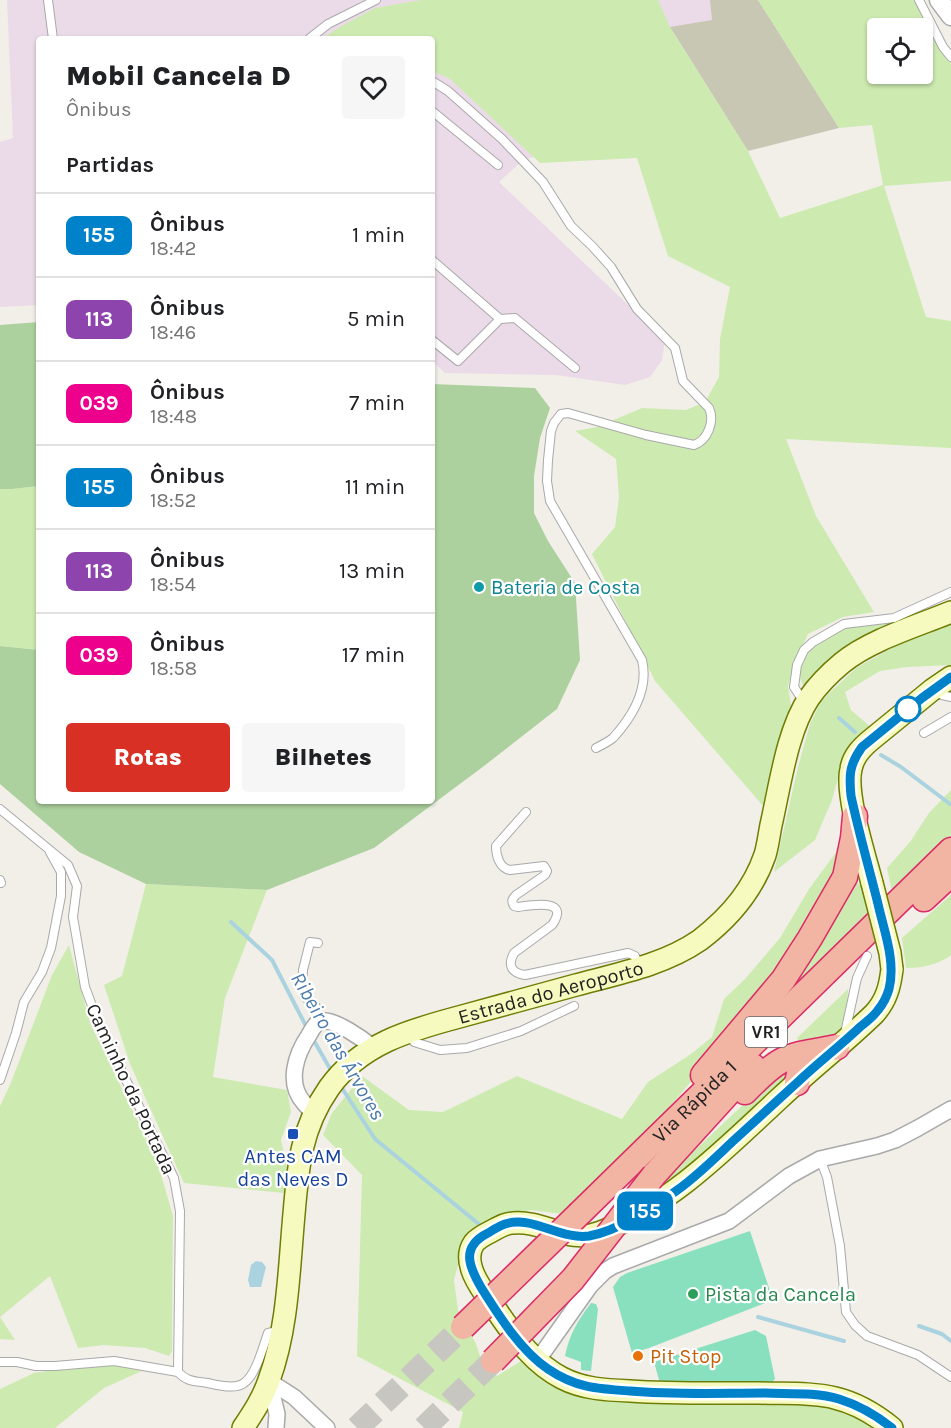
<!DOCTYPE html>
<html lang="pt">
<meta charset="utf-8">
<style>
body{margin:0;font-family:Karla,sans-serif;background:#f6f6f6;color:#202124;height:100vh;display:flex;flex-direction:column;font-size:22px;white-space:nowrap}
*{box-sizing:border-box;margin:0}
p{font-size:20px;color:#757577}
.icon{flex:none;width:33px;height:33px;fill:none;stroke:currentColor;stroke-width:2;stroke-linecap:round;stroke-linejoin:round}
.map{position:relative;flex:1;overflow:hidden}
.sheet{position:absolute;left:36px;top:36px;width:399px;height:768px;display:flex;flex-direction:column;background:#fff;border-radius:6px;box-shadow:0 2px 4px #0004}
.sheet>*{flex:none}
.badge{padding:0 12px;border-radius:9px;font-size:21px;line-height:39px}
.tools{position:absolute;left:867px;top:18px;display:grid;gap:12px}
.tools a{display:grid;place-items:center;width:66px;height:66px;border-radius:6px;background:#fff;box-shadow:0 2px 4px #0004;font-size:30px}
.map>.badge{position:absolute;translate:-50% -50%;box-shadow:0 0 0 3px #fff}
h2{padding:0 30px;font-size:22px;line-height:54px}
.round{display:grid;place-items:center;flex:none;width:63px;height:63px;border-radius:6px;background:#f6f6f6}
.summary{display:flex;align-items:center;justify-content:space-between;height:102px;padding:0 30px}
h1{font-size:28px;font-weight:800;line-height:45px}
.cta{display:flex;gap:12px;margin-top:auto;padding:12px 30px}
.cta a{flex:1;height:69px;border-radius:6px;background:#d93025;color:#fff;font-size:24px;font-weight:800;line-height:69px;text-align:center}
.cta a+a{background:#f6f6f6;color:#202124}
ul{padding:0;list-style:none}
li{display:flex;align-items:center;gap:18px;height:84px;padding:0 30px;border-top:2px solid #e0e0e0}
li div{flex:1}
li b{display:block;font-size:22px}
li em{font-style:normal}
li .badge{min-width:66px;font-weight:700;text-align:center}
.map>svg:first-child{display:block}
.industrial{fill:#ebdbe8;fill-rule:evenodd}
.construction{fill:#c7c7b4}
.grass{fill:#cdebb0;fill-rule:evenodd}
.forest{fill:#add19e}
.pitch{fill:#88e0be}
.water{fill:#aad3df}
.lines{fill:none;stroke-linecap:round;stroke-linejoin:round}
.stream{stroke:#aad3df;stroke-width:4}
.trunk-tunnel{stroke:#c8c6c1;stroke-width:24;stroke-dasharray:24 12;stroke-linecap:butt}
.service-casing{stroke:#a9a9a9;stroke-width:10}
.minor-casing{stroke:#a9a9a9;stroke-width:18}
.tertiary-casing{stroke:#a9a9a9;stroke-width:21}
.secondary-casing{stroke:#707d05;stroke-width:24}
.trunk-casing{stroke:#dc2a67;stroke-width:27}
.service{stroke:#fff;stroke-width:8}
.minor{stroke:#fff;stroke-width:15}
.tertiary{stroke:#fff;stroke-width:18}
.secondary{stroke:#f7fabf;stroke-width:21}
.trunk{stroke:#f2b4a3;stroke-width:24}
.secondary-bridge-casing{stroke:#707d05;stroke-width:24;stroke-linecap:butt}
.trunk-bridge-casing{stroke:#dc2a67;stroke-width:27;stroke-linecap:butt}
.secondary-bridge{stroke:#f7fabf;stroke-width:21}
.trunk-bridge{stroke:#f2b4a3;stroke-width:24}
.line-casing{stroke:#fff;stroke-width:14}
.line{stroke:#0082ca;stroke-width:9}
.culture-dot{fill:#0f9aa8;stroke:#fff;stroke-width:2}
.stop-dot{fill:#fff;stroke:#0082ca;stroke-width:3}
.transit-dot{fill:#1a4fb4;stroke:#fff;stroke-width:2}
.leisure-dot{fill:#2e9e5b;stroke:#fff;stroke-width:2}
.food-dot{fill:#e8710a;stroke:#fff;stroke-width:2}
.labels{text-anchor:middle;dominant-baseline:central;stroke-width:4.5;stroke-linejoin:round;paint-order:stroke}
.shield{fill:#fff;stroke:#646464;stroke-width:1.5}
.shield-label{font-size:18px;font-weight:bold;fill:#222}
.culture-label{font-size:20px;fill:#0d838f;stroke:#fff;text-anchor:start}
.street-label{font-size:20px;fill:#222;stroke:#fff}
.transit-label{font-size:20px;fill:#164399;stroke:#fff}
.leisure-label{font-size:20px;fill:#27864d;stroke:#fff;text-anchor:start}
.food-label{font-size:20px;fill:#c56008;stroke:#fff;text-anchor:start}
.water-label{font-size:21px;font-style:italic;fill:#4a7aab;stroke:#fff}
</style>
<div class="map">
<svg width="951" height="1428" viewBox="0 0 951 1428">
<rect width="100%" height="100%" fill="#f2efe9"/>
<path class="industrial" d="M7,0h902l32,32 10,64 -235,58 -59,-28 -134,34 -24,22 166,158 -3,20 -12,17 -25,8 -69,-10 -111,-2 -13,-12v-322h-393v266l-39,2v-165l13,-4zM878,28h44v46h-44z"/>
<polygon class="construction" points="710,0 758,0 839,128 748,151 670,27 712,20"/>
<g class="grass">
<path d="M421,0h237l12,27 78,124 32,67 103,-33 -11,-60 -33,3 -81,-128h157l15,36 21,27v118l-67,5 42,131 25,4v127l-165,-9 30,77 58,96 -31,5 -35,17 -14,30 -6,22 3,20 -27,101 -109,-126 -63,-127 23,-27 4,-30 -3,-38 -41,-28 22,-4 45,-19 44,2 19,-8 14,-25 1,-38 10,-52 -62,-31 -31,-98 -97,5 -90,-84 -18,-8v-32h-110l16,-11 37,-20zM878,28h44v46h-44z"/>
<polygon points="39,486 39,650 0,646 0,489 12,489"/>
<polygon points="951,622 951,665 907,667 880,671 845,692 851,710 872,728 855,740 842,764 832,800 815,840 774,872 798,767 810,724 821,701 856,668 906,640"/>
<path d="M881,623l17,1 -94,64c-12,-25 5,-41 27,-52 5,-3 11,-7 17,-9 10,-3 23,-3 33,-4z"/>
<polygon points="951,790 951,835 893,897 887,868 910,842 929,813"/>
<polygon points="849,802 835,876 773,983 679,1096 591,1192 562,1214 531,1210 502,1216 461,1254 454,1280 458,1310 476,1344 481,1359 497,1376 524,1359 592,1399 669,1404 822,1404 855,1411 878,1428 459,1428 463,1412 357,1356 362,1175 323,1135 332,1113 362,1076 409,1110 443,1112 517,1076 622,1119 648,1082 691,1054 712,1037 724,999 745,979 780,938 809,889 837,851"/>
<polygon points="855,882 863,886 870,916 745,1038"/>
<polygon points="146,884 267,890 225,998 213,1077 287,1090 291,1112 281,1140 287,1168 284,1193 184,1183 130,1064 104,985 122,976"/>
<path d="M951,895v60c-13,10 -29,13 -45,13l-4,-30z"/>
<polygon points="69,945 90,1023 157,1161 173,1216 172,1351 169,1356 145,1348 104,1345 78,1348 50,1276 0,1317 15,1340 0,1339 0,1106 10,1085 52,975"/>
<path d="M848,989c-1,18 0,32 -10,47l-36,10 -5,-8z"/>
<polygon points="784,1068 792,1070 783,1084 669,1184 665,1179 675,1169 764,1085"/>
<polygon points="80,1366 118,1366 142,1371 104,1388 55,1428 0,1428 0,1389 34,1373"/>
</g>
<g class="forest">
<polygon points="39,322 39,486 12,489 0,489 0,325"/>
<polygon points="432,384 535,388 550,408 540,438 534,476 534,513 548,541 575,583 580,660 557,709 484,766 374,848 267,890 146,884 79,852 0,784 0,646 39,650 39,801 432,801"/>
</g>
<g class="pitch">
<polygon points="750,1231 773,1300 649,1348 632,1353 613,1287 620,1277 627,1273"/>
<path d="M591,1303l5,1 2,5 -7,62 -10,-1v-8l-16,-6c4,-21 13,-36 26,-53z"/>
<polygon points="755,1330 766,1336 775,1379 767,1387 661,1387 654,1362"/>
</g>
<polygon class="water" points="256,1261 262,1262 266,1267 261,1287 250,1287 248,1280 251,1265"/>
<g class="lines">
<g class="stream">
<polyline points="839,718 855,732"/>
<polyline points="881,755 901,767 950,804"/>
<polyline points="231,922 272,960 308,1030"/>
<polyline points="313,1039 333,1074"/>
<polyline points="340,1085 375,1139 480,1225"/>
<polyline points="758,1317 844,1341"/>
<polyline points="919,1326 942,1334 951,1341"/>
</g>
<g class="trunk-tunnel">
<polyline points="357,1428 463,1327"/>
<polyline points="424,1428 493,1361"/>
</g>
<g class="service-casing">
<g id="service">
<polyline points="48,0 53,39"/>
<polyline points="919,0 943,47 951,57"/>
<polyline points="309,39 328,24 376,0"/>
<path d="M432,81l16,10 54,48 41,43 28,44 21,20 19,21 26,42 38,39 8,33 26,27c6,13 -1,32 -15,37l-48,-10 -78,-22 -7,1 -7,9 -3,8 -3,29 -1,21 3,20 92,159c7,29 -10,57 -29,78 -5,4 -11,7 -17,10"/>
<polyline points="432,111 498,165"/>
<polyline points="432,260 500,319 515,318 575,368"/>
<polyline points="432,340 458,361 500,319"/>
<polyline points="936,692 942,695 951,697"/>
<polyline points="807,700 800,696 794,687 797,665 804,650 813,642 844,624 894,618 951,592"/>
<polyline points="924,733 951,717"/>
<path d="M0,809l68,56 9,21 -4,31 12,70 15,40 74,151 6,33 -2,161c9,10 17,9 30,11 9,2 27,7 36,0 12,-8 19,-36 24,-50l5,-1 7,1"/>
<path d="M526,812l-30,34c0,9 3,22 14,24l34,-4 3,5 -2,4 -29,20c-4,4 -5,6 -2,11l4,1c14,-2 53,-9 34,18l-38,28c-7,13 -2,20 11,22l103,-22 7,3 4,10"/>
<polyline points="0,880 1,883"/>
<polyline points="318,943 310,942 303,970 302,987 304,996 316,1007 322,1021"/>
<polyline points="411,1033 414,1042 440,1050 467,1048 521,1031 574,1006"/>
<polyline points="845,1033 857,978 867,956"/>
<polyline points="0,1080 16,1033 24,1002 42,972 51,948 61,896 61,872 50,852"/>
<polyline points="820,1159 827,1177 840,1246 846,1312 855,1325 867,1336 918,1355 951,1377"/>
<polyline points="0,1362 17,1362 36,1366 55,1366 114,1361 178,1372"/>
</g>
</g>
<g class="minor-casing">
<g id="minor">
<path d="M314,1113c-3,-3 -7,-6 -10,-10 -18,-20 -8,-49 5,-68 3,-5 6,-12 12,-14 13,-3 43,19 53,27"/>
<polyline points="537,1361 590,1286 605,1271 613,1266 729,1221 789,1176 820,1159 877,1146 895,1140 918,1128 951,1109"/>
<polyline points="269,1381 294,1397 327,1428"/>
<polyline points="269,1381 277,1414 276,1428"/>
</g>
</g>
<g class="tertiary-casing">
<polyline id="tertiary" points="939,0 951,16"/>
</g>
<g class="secondary-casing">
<g id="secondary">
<path d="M872,883c-7,-27 -27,-89 -21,-114 2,-13 11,-22 21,-30l60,-49 19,-13"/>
<path d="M892,969c-2,18 -6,32 -18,45 -30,29 -63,55 -93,83 -55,51 -109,107 -180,135 -33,13 -57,-12 -88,-9 -8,0 -15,5 -23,9 -6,3 -12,6 -16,11 -15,22 13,53 25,71 17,25 36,50 63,64 21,11 44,12 68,13 43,3 87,2 130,2 25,1 51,-1 75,5 21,5 41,17 57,30"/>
<path id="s1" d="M243,1428c10,-15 20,-30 26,-48 19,-51 20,-112 25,-166 4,-48 7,-86 35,-126 31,-44 81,-58 130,-71 39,-11 78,-21 117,-32 41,-11 88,-20 124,-45 29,-22 53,-50 65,-85 3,-10 4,-20 6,-30 9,-39 16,-94 38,-127 9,-13 21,-25 33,-35 28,-23 75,-37 109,-51"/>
</g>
</g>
<g class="trunk-casing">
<g id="trunk">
<polyline points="924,899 951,874"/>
<path d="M792,1057c11,5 7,16 5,26"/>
<polyline points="703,1075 783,980 810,938 845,877 853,838 855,816"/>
<path d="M745,1092c11,-11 23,-24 36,-31 17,-9 38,-10 56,-14"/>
<polyline points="654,1175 753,1066"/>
<path id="s2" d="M580,1213l371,-363"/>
</g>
</g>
<use href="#service" class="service"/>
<use href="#minor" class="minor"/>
<use href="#tertiary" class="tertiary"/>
<use href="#secondary" class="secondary"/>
<use href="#trunk" class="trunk"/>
<g class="secondary-bridge-casing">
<polyline id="secondary-bridge" points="872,883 890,953 892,969"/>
</g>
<g class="trunk-bridge-casing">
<g id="trunk-bridge">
<polyline points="463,1327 580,1213"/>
<polyline points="493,1361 573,1279 654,1175"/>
</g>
</g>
<use href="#secondary-bridge" class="secondary-bridge"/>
<use href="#trunk-bridge" class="trunk-bridge"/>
</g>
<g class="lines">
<g class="line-casing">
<path id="line" d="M892,1428c-16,-13 -34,-23 -53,-29 -24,-7 -50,-5 -74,-6 -45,0 -90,2 -135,-2 -32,-2 -54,-3 -82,-22 -27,-18 -49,-53 -66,-80 -13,-22 -22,-42 6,-56 5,-3 11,-7 17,-9 27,-9 56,16 84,12 29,-5 63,-28 87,-45 20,-14 38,-32 56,-49 22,-20 45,-41 68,-62 19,-18 40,-34 60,-53 6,-5 13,-10 18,-17 5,-6 9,-14 11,-21 7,-28 -5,-58 -11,-85 -9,-36 -19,-71 -27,-108 -2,-20 -2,-31 11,-49l60,-49 29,-21"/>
</g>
<use href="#line" class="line"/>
</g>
<circle class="culture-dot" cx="479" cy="587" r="6"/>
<circle class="stop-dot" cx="908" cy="709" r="12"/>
<rect class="transit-dot" x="287" y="1128" width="12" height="12" rx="3"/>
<circle class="leisure-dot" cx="693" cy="1294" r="6"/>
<circle class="food-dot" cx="638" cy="1356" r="6"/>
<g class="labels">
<rect class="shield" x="745" y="1017" width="42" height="30" rx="4.5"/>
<g class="shield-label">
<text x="766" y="1032">VR1</text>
</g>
<g class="culture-label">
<text x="491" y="587">Bateria de Costa</text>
</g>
<g class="street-label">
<text stroke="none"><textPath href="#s1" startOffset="602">Estrada do Aeroporto</textPath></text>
<text transform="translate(131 1089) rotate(65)">Caminho da Portada</text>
<text stroke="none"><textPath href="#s2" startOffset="160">Via Rápida 1</textPath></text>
</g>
<g class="transit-label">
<text x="293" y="1156">Antes CAM<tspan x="293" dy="23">das Neves D</tspan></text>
</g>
<g class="leisure-label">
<text x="705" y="1294">Pista da Cancela</text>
</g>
<g class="food-label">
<text x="650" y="1356">Pit Stop</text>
</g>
<g class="water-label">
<text transform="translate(338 1046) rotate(60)">Ribeiro das Árvores</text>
</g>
</g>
</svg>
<div class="tools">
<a><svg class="icon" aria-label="locate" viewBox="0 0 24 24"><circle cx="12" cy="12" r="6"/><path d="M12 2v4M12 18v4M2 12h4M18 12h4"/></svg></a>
</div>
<b class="badge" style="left:645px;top:1211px;background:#0082ca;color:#fff">155</b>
<section class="sheet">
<div class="summary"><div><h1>Mobil Cancela D</h1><p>Ônibus</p></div><a class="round"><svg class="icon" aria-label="heart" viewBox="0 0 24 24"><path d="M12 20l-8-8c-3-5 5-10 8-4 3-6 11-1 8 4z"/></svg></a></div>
<h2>Partidas</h2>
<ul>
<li><span class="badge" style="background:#0082ca;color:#fff">155</span><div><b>Ônibus</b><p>18:42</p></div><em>1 min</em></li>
<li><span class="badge" style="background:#8e44ad;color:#fff">113</span><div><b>Ônibus</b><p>18:46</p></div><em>5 min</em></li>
<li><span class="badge" style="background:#ec008c;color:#fff">039</span><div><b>Ônibus</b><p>18:48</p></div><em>7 min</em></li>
<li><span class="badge" style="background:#0082ca;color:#fff">155</span><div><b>Ônibus</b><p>18:52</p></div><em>11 min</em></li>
<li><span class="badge" style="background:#8e44ad;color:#fff">113</span><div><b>Ônibus</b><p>18:54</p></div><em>13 min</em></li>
<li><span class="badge" style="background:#ec008c;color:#fff">039</span><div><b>Ônibus</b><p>18:58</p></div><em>17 min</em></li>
</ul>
<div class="cta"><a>Rotas</a><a>Bilhetes</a></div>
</section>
</div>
